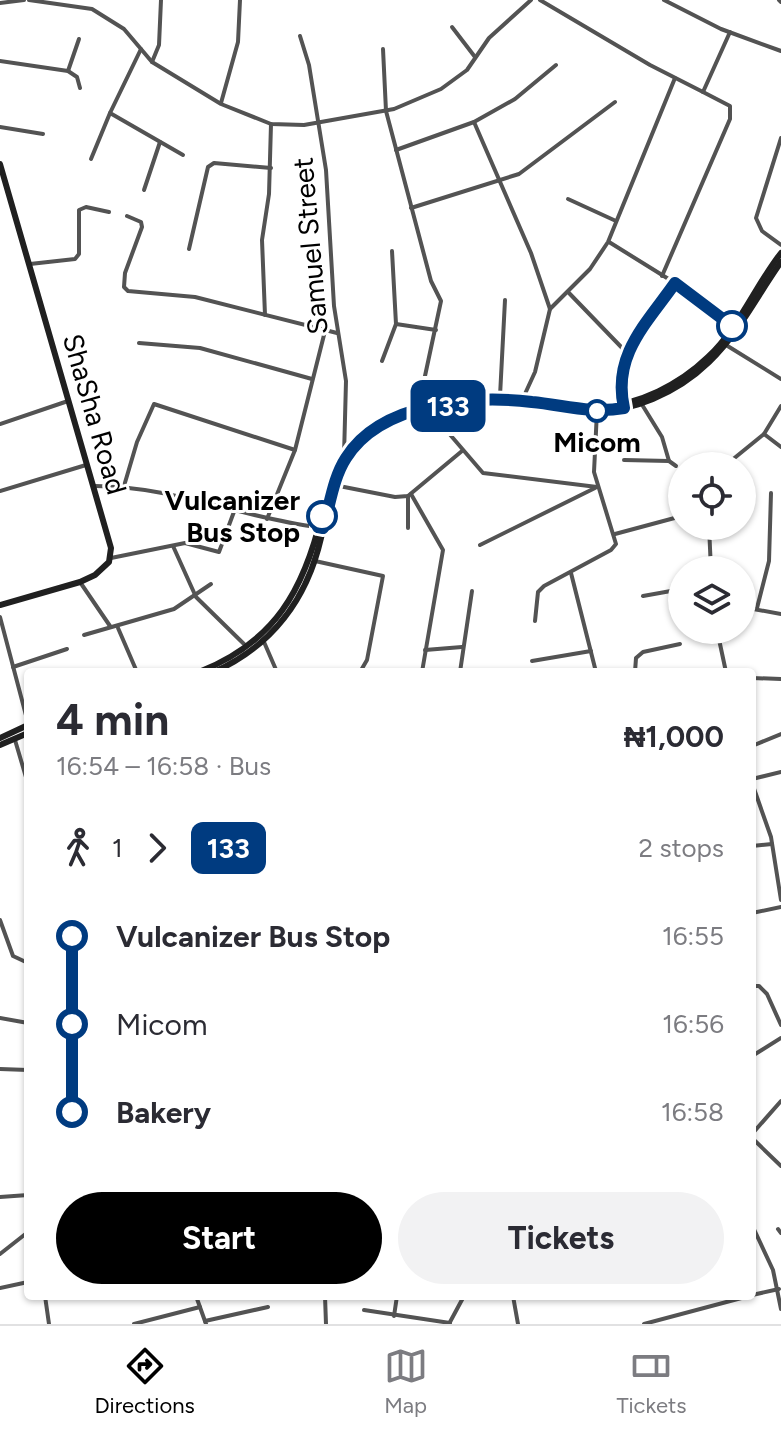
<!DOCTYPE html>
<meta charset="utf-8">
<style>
body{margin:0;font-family:Figtree,sans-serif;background:#f2f2f3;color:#2b2b33;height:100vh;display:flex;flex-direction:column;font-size:30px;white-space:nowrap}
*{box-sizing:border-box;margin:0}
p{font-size:26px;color:#7c7c81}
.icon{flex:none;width:44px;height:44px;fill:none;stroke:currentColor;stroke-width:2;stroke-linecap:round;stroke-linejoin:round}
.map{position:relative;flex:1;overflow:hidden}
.sheet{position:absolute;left:24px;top:668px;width:732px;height:632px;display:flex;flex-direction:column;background:#fff;border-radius:8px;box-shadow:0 2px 6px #0004}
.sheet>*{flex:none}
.badge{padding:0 16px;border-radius:12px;font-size:28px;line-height:52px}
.controls{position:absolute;left:668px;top:452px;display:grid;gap:16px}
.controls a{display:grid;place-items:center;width:88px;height:88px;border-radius:50%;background:#fff;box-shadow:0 2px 6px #0004;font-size:40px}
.map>.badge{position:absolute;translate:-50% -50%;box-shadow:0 0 0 4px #fff}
.legs{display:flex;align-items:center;gap:12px;height:88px;padding:0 32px;font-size:26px}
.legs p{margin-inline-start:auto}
.head{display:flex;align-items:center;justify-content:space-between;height:136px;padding:0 32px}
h1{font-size:44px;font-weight:700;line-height:60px}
.primary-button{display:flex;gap:16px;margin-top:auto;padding:16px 32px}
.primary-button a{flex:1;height:92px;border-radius:48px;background:#000;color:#fff;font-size:32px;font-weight:700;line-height:92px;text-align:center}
.primary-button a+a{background:#f2f2f3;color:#2b2b33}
ul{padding:0 32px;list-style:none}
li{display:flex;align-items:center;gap:28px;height:88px;font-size:30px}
li i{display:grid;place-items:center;width:12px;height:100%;margin:0 10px;background:currentColor}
li i::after{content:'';width:20px;height:20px;margin:-10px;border:6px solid;border-radius:50%;background:#fff}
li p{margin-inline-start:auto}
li:first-child i{background:linear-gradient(#0000 50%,currentColor 0)}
li:last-child i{background:linear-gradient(currentColor 50%,#0000 0)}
.menu{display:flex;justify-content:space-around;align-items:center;height:112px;border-top:2px solid #e1e1e2;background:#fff;font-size:22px;color:#7c7c81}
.menu a{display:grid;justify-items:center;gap:4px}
.menu .current{color:#000}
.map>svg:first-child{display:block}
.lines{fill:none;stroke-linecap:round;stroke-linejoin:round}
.street{stroke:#535353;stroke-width:4}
.secondary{stroke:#202020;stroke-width:6}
.line-1-casing{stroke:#fff;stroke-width:18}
.line-1{stroke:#003b80;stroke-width:12}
.stop-1-dot{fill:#fff;stroke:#003b80;stroke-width:4}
.labels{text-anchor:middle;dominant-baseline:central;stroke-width:6;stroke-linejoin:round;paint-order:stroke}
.street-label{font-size:28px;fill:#000;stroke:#fff}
.stop-label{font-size:28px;font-weight:bold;fill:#000;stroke:#fff}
</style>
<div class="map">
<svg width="781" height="1324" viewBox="0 0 781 1324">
<rect width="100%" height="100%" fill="#fff"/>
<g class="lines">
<g class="street">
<polyline points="29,0 92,9 124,29 152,62 221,104 271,124 304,125 394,109 441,89 467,70 489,38 531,0"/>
<polyline points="540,0 650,65 703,92 730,32"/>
<polyline points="664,0 721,29 781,51"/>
<polyline points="779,0 781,2"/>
<polyline points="0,3 24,0"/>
<polyline points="452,27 475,57"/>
<polyline points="300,36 309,65 326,170 334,306 346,381 344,456"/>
<polyline points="141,49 110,113 183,155"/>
<polyline points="383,49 386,111 431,281 441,301 419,404"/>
<polyline points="0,61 68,71 77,77 80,88"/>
<polyline points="152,62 159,45 161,0"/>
<polyline points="68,71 79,39"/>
<polyline points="221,103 238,42 240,0"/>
<polyline points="474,122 531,253 550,309 535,372 524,396"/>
<polyline points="0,127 43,134"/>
<polyline points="781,138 756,218 762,231 781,245"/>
<polyline points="396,150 474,122 515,99 556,65"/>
<polyline points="91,159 110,113"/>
<polyline points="144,190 160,142"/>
<polyline points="568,199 616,221"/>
<polyline points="411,208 519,174 615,102"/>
<polyline points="127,216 141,222 142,227 125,273 124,287 128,291 195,297 337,333"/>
<polyline points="609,242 675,283 732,326"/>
<polyline points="189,249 208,167 214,163 271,168"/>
<polyline points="30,264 75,259 79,254 79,210 86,207 109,212"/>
<polyline points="662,276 730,119 730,106 703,92"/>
<polyline points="569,293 626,352 623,403"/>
<polyline points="550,309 590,269 608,242 675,78"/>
<polyline points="265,315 262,240 269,194 271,124"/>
<polyline points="396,324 436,330"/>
<polyline points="139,343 200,348 312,379"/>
<polyline points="726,345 781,379"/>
<polyline points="626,352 675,283"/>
<polyline points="382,361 396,324 392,251"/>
<polyline points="500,396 505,300"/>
<polyline points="641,403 662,437 669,461"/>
<polyline points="428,409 483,473 597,487"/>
<polyline points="0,424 68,401"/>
<polyline points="764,434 781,447"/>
<polyline points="624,460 669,461 676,466"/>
<polyline points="732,460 764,434 781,406"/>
<polyline points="334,485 395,497 408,496 462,451"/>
<path d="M95,486c77,0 147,32 222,41"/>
<polyline points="124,486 137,442 154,404 295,450"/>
<polyline points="0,491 86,465"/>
<polyline points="411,494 443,550 422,672"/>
<polyline points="267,519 295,450 325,331"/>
<polyline points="709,526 711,570"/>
<polyline points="408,528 408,496"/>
<polyline points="615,534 682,516"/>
<polyline points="480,545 595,488"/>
<polyline points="173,546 196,597 246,646"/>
<polyline points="111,558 185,543 219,552 235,509"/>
<polyline points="315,561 383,576 367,660 360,672"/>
<polyline points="571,573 596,672"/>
<polyline points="80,582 110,626"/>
<polyline points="643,596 682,589"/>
<polyline points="742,607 781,614"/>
<polyline points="757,608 769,561 771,493"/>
<polyline points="0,617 28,723"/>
<polyline points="535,621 538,592 544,586 611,550 616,544 594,472 597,411"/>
<polyline points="118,628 137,672"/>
<polyline points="717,630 726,672"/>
<polyline points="84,635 174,609 211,584"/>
<polyline points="264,642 277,672"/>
<polyline points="425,650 462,647"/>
<polyline points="532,661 591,651"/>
<polyline points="13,667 67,649"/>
<polyline points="460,672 472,591"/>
<polyline points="635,672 636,658 643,652 680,644"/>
<polyline points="752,678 781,679"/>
<polyline points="15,740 28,784"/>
<polyline points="752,746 781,734"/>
<polyline points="752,779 781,772"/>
<polyline points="752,783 771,837 781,900"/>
<polyline points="752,846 772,844"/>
<polyline points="752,913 781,907"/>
<polyline points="0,920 13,956 28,963"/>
<polyline points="752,986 759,986 767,994 781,1025"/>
<polyline points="0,1018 28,1023"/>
<polyline points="752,1056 781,1038"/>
<polyline points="0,1069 28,1070"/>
<polyline points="752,1134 781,1101"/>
<polyline points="752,1138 781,1166"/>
<polyline points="0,1197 28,1195"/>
<polyline points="752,1225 773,1270 781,1309"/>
<polyline points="778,1229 781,1233"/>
<polyline points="0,1254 28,1232"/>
<polyline points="0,1288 28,1282"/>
<polyline points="752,1295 779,1289"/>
<polyline points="45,1296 49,1324"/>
<polyline points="196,1296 206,1324"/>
<polyline points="325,1296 326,1324"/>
<polyline points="513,1296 518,1324"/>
<polyline points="364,1310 450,1323"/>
<polyline points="394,1316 397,1296"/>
<polyline points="205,1321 268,1307"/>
<polyline points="450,1322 464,1296"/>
<polyline points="134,1324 200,1307"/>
<polyline points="644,1324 749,1296"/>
</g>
<g class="secondary">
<polyline points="0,164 111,548 109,562 95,575 80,582 0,605"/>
<path d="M399,416c34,-12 79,-18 115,-16 25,1 49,10 73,11 44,3 91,-19 122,-49 30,-29 48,-66 72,-100"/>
<path d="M199,672c76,-30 105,-82 123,-158 9,-36 17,-65 49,-87 44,-30 112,-36 164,-30 22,3 43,12 66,10 39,-3 78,-22 107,-50 31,-29 47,-71 73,-104"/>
<path d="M214,672c58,-26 93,-73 107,-134 11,-45 18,-83 57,-111"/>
<polyline points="0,738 28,725"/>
<polyline points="0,745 28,733"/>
</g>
</g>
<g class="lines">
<g class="line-1-casing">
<path id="line-1" d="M322,516l-4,11 5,1c7,-23 10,-50 23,-70 35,-56 127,-63 186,-56 32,3 59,12 92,6 -12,-53 23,-85 51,-125l57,43"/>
</g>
<use href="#line-1" class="line-1"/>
</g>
<g class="stop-1-dot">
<circle cx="732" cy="326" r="14"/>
<circle cx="597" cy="411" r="10"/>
<circle cx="322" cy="516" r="14"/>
</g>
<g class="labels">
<g class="street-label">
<text transform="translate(310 246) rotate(-95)">Samuel Street</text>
<text transform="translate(95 414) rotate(74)">ShaSha Road</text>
</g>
<g class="stop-label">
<text x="597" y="442">Micom</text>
<text x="300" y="500" text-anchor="end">Vulcanizer<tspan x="300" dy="32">Bus Stop</tspan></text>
</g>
</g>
</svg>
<div class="controls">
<a><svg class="icon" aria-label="locate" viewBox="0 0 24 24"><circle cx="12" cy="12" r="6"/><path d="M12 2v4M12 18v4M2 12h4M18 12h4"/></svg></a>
<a><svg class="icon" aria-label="layers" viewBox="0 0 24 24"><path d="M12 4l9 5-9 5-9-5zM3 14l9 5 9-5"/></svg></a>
</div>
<b class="badge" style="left:448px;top:406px;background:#003b80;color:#fff">133</b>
<section class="sheet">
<div class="head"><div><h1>4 min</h1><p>16:54 – 16:58 · Bus</p></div><b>₦1,000</b></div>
<div class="legs"><svg class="icon" aria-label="walk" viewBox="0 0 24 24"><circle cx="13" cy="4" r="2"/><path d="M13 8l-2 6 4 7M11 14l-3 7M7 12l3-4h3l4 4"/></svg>1<svg class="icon" aria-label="forward" viewBox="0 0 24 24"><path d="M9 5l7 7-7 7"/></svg><b class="badge" style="background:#003b80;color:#fff">133</b><p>2 stops</p></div>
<ul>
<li><i style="color:#003b80"></i><b>Vulcanizer Bus Stop</b><p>16:55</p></li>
<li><i style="color:#003b80"></i><span>Micom</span><p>16:56</p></li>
<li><i style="color:#003b80"></i><b>Bakery</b><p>16:58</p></li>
</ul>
<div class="primary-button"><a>Start</a><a>Tickets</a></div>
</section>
</div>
<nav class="menu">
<a class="current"><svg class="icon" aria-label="directions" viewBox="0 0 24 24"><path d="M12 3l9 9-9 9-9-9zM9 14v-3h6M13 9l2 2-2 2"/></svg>Directions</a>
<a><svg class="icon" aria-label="map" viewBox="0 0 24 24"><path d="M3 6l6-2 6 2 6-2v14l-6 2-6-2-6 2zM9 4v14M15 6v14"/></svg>Map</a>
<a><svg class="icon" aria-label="tickets" viewBox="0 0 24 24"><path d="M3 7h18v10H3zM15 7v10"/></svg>Tickets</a>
</nav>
